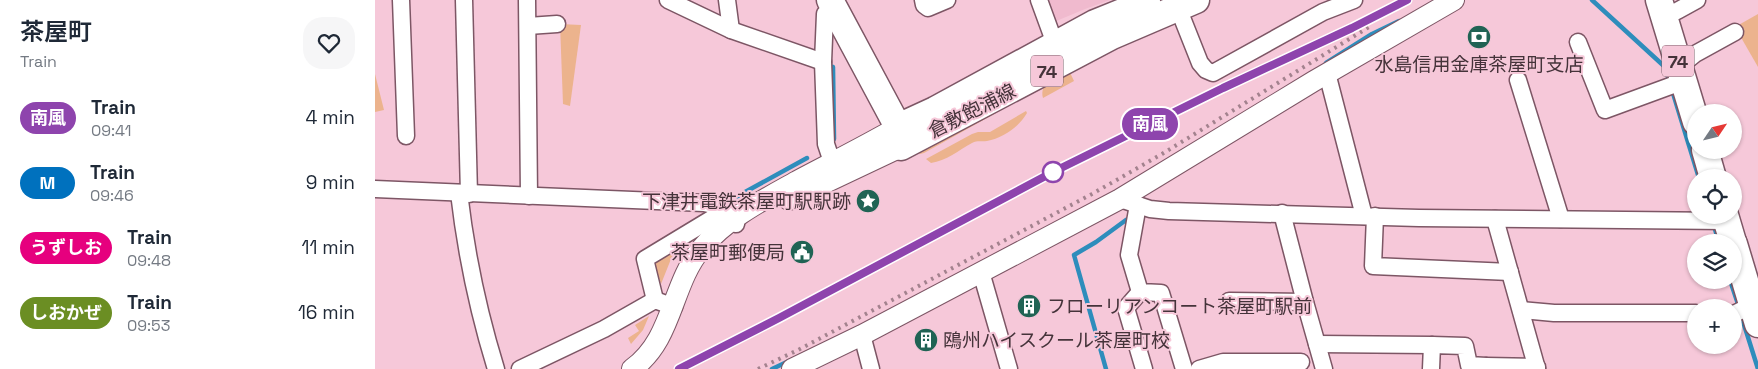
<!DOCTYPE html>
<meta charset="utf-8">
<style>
body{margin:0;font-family:"Space Grotesk","Noto Sans JP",sans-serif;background:#f6f6f7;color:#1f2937;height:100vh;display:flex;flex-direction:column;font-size:19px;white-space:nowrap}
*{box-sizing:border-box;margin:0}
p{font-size:16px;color:#747a83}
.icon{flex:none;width:28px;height:28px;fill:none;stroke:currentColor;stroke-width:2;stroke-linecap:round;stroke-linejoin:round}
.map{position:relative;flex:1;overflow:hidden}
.sheet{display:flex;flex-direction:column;background:#fff;width:375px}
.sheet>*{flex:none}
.badge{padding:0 10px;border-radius:16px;font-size:18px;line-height:32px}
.needle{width:32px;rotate:55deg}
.fabs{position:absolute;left:1312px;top:104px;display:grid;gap:10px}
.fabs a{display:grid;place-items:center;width:55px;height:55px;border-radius:50%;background:#fff;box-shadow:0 1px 4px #0004;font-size:25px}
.map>.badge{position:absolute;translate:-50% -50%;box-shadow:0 0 0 2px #fff}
.round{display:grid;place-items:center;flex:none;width:52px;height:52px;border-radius:20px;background:#f6f6f7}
.summary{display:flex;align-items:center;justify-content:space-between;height:85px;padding:0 20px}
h1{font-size:24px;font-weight:600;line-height:38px}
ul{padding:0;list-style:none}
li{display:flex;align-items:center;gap:15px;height:65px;padding:0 20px}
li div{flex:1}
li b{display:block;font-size:19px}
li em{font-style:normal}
li .badge{min-width:55px;font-weight:700;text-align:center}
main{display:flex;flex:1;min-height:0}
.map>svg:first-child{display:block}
.built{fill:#f0bace}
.green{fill:#ecb38d}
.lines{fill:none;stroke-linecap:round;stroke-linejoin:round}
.stream{stroke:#2e8dbc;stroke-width:4.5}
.minor-casing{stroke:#7d5665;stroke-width:19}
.tertiary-casing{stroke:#7d5665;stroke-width:22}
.primary-casing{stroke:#7d5665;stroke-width:29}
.minor{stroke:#fff;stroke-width:16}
.tertiary{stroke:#fff;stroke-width:20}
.primary{stroke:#fff;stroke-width:26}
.rail{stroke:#a3828e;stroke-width:4;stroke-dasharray:2.5 5;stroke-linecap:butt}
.line-casing{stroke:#fff;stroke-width:11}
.line{stroke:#8e44ad;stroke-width:8}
.stop-dot{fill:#fff;stroke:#8e44ad;stroke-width:2.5}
.labels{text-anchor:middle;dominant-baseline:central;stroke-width:4;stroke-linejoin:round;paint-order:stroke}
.shield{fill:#f6c8d9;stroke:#7a606a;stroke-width:1}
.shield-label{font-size:18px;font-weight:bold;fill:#45333a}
.poi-label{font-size:19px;fill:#45333a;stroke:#f6c8d9;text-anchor:end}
.street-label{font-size:19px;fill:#45333a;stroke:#f6c8d9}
</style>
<main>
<section class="sheet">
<div class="summary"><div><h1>茶屋町</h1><p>Train</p></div><a class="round"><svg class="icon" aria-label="heart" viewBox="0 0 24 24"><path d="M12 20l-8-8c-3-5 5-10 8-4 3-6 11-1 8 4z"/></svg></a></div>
<ul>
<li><span class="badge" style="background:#8e44ad;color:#fff">南風</span><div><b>Train</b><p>09:41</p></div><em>4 min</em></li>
<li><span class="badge" style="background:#0071be;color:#fff">M</span><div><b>Train</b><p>09:46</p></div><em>9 min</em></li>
<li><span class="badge" style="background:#e6007e;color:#fff">うずしお</span><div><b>Train</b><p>09:48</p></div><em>11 min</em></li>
<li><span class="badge" style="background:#6b8e23;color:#fff">しおかぜ</span><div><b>Train</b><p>09:53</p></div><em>16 min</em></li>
</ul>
</section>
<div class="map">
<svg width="1383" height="369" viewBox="0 0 1383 369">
<rect width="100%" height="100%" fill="#f6c8d9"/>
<polygon class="built" points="671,0 735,0 710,9 679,22"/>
<g class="green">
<polygon points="1383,14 1383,67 1360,27"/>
<polygon points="185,24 206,25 195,106 188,104"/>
<path d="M691,64l8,17 -31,17c-4,-15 13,-25 23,-34z"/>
<polygon points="0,74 9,110 0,112"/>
<polygon points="648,98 549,153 545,154 542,151"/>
<path d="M651,111l1,2c-8,14 -24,25 -40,28 -6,1 -9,-1 -15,2 -13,7 -26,18 -41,20l-5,-4 46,-25 6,-2h12z"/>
<polygon points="307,243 296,259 286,284 278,262"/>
<polygon points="274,316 268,330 256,344 253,338 264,331 260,325"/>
</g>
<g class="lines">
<g class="stream">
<polyline points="1217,0 1290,67 1324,178"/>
<polyline points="951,63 997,34 1024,21"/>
<polyline points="454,64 454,66 458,67 459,139"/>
<polyline points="361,197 432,158"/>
<polyline points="1338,223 1344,242"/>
<polyline points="1355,280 1364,307"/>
<polyline points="1366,315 1383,369"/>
<polyline points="397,369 414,361"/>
<polyline points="731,369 699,255 721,242 751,220"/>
</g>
<g class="minor-casing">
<g id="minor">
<polyline points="26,0 31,136"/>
<polyline points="89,0 94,194"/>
<polyline points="152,0 154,196"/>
<polyline points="293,0 356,30 448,62"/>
<polyline points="352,0 356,30"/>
<polyline points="548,0 549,5 553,8 572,0"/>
<polyline points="664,0 683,52"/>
<polyline points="800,0 825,63 831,70 838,73 948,12 979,0"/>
<polyline points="1289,15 1302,11 1322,0"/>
<polyline points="153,26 182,24"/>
<polyline points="1203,42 1230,110 1309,81"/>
<polyline points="1304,67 1320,54 1360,32"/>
<polyline points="952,73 989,216"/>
<polyline points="1143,80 1186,219"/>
<polyline points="457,162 451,144 448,62 450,14 460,9"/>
<path d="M0,189l329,14c18,4 21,6 32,21"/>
<path d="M84,193c7,60 19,118 37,176"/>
<polyline points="745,199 775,209 794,211 1044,218 1352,221"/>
<polyline points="763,205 754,255 765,292 786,293 809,369"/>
<polyline points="907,213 930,302 949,369"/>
<polyline points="1000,216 998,266 1135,272"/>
<polyline points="1120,219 1162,369"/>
<polyline points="606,272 634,369"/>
<polyline points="765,292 751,308 769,369"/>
<polyline points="280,300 270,259 351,210"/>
<polyline points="854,301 930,302"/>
<polyline points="1146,310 1179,313 1321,313"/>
<polyline points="1359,314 1377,305"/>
<polyline points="487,335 496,369"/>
<polyline points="942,344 1057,345"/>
<polyline points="145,369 229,329 280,300 299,307"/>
<polyline points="824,369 848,362 926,362"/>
<polyline points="1056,369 1057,345 1090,346 1094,365 1111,366"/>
<polyline points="1111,369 1111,366 1162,367"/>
</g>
</g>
<g class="tertiary-casing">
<g id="tertiary">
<polyline points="414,200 526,147"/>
<path d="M257,369c41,-29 39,-84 69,-120 26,-31 62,-49 96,-68 34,-18 68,-35 101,-54"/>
<polyline points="417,369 487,335 745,199 939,81 1079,0"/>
</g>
</g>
<g class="primary-casing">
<g id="primary">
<polyline points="455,0 523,127 526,147 737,36 821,0"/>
<polyline points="1284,0 1321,122"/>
<polyline points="523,127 560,110 720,23 772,2"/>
<polyline points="1330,150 1338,178"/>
<polyline points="1350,215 1358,242"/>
<polyline points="1359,244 1383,324"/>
</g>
</g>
<use href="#minor" class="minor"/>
<use href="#tertiary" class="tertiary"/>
<use href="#primary" class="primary"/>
<g class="rail">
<polyline points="304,369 404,318 680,171 848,88 977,28 1032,0"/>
<polyline points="383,369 423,350 717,194 787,154 994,27"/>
</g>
</g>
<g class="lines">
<g class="line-casing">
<polyline id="line" points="304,369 404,318 680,171 848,88 977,28 1032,0"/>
</g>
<use href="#line" class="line"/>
</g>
<defs>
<g id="bank-disc" transform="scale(1.25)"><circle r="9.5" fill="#206354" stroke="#f6c8d9"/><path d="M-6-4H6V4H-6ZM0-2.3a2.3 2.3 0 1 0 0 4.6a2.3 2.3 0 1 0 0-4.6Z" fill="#fff"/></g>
<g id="sight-disc" transform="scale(1.25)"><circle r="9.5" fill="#206354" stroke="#f6c8d9"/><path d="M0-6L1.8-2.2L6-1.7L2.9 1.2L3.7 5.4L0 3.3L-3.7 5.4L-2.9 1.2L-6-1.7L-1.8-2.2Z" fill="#fff"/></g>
<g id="civic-disc" transform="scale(1.25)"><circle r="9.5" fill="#206354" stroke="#f6c8d9"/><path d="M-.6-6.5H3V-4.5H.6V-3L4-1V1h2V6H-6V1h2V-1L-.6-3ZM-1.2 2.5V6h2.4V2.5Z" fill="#fff"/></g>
<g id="building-disc" transform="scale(1.25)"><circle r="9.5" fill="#206354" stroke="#f6c8d9"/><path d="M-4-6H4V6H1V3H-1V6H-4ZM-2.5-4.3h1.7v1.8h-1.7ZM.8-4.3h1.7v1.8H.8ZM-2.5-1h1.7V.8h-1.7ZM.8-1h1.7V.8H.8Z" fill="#fff"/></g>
</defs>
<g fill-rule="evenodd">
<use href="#bank-disc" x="1104" y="37"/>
<use href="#sight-disc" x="493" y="201"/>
<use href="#civic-disc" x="427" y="252"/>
<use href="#building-disc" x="654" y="306"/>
<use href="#building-disc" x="551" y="340"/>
</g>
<circle class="stop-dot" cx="678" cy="172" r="10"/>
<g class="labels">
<g class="shield">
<rect x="1287" y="45.5" width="32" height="31" rx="4"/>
<rect x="656" y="55.5" width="32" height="31" rx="4"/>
</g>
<g class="shield-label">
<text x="1303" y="61">74</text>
<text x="672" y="71">74</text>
</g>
<g class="poi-label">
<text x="1104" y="64" text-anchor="middle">水島信用金庫茶屋町支店</text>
<text x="476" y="201">下津井電鉄茶屋町駅駅跡</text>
<text x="410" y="252">茶屋町郵便局</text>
<text x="672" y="306" text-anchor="start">フローリアンコート茶屋町駅前</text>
<text x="568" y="340" text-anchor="start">鴎州ハイスクール茶屋町校</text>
</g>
<g class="street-label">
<text transform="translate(597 111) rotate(-27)">倉敷飽浦線</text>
</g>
</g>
</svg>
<div class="fabs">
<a><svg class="needle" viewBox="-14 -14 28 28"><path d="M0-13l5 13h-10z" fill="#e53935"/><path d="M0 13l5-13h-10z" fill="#747a83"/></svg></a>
<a><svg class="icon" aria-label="locate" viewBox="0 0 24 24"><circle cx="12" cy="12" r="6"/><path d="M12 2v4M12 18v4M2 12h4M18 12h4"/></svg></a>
<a><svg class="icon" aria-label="layers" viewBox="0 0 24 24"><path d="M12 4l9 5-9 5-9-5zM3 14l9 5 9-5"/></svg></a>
<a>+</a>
</div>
<b class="badge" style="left:775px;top:124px;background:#8e44ad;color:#fff">南風</b>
</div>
</main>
